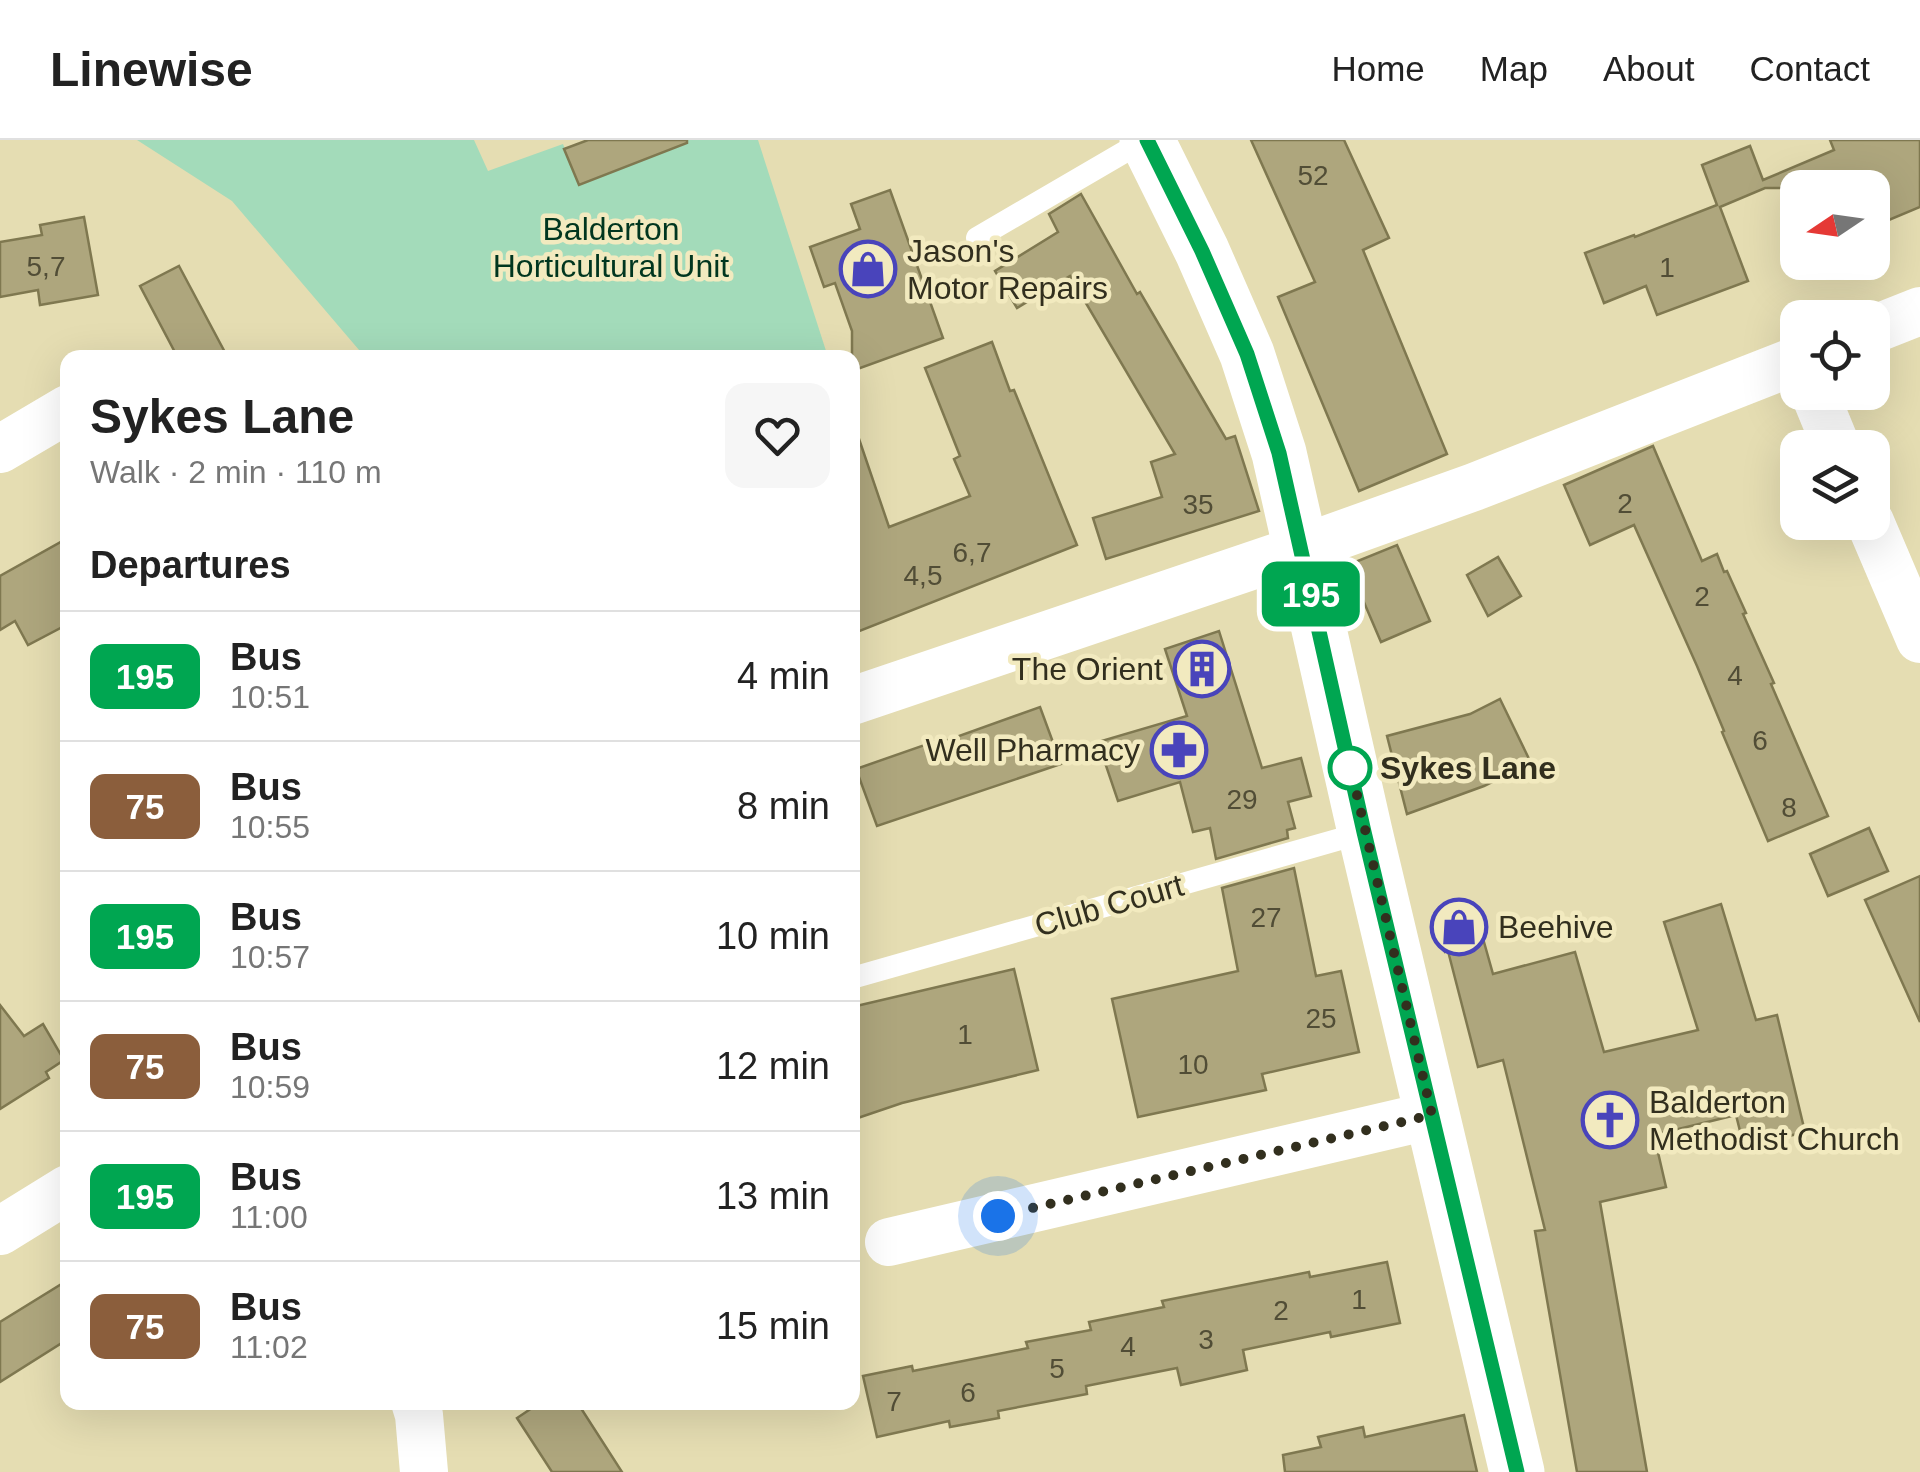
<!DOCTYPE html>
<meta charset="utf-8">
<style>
body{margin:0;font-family:Helvetica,sans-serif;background:#f6f6f6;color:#222;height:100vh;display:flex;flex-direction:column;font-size:38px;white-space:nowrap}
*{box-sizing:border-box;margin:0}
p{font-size:32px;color:#767676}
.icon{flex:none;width:55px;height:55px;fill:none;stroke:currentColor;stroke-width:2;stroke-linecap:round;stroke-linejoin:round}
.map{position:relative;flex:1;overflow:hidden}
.panel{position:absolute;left:60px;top:210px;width:800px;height:1060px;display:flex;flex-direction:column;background:#fff;border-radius:20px;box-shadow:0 10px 40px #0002}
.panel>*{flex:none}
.badge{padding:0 20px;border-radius:15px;font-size:35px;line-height:65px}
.needle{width:65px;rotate:257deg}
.fabs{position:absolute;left:1780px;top:30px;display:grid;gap:20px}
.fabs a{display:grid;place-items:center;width:110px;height:110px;border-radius:20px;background:#fff;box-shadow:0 10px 40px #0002;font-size:50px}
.you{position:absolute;width:50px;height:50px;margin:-25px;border:8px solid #fff;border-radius:50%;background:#1a73e8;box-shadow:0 0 0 15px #1a73e833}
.map>.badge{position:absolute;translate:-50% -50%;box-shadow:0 0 0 5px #fff}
h2{padding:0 30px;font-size:38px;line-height:90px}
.round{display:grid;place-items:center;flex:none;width:105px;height:105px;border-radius:20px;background:#f6f6f6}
.headline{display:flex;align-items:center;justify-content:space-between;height:170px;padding:0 30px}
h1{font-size:48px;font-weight:600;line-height:75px}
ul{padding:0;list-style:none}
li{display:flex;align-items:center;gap:30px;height:130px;padding:0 30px;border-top:2px solid #e0e0e0}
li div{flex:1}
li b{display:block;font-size:38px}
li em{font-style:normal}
li .badge{min-width:110px;font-weight:700;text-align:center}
header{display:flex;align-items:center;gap:60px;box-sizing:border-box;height:140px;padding:0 50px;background:#fff;border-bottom:2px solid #e0e0e0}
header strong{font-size:48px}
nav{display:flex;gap:55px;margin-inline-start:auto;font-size:35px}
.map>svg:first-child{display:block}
.green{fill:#a3dbba}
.building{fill:#aea67d;stroke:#7f7850;stroke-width:2.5}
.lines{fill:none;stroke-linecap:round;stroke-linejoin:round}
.service{stroke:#fff;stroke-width:22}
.minor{stroke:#fff;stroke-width:48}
.tertiary{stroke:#fff;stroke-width:55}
.line-casing{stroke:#fff;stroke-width:22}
.line{stroke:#00a651;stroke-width:15}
.walk{stroke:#322f1e;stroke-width:10;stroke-dasharray:0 18}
.stop-dot{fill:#fff;stroke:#00a651;stroke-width:5}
.labels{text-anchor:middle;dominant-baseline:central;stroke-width:9;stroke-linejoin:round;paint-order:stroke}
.number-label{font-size:28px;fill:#514d36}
.park-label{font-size:32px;fill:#00361f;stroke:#f2eabf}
.poi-label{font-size:32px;fill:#322f1e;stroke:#f2eabf;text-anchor:start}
.stop-label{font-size:32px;font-weight:bold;fill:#322f1e;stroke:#f2eabf;text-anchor:start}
.street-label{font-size:32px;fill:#322f1e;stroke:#f2eabf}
</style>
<header>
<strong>Linewise</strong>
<nav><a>Home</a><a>Map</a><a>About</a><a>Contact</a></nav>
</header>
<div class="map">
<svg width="1920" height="1332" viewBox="0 0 1920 1332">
<rect width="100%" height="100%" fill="#e5ddb2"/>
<polygon class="green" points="137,0 474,0 488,31 563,4 565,9 588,0 758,0 828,217 365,217 232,61"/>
<g class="building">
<polygon points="588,0 687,0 687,3 579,45 564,9"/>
<polygon points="1251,0 1344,0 1389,98 1363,110 1447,314 1359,351 1278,157 1315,142"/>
<polygon points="1830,0 1920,0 1920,67 1872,87 1872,48 1765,48 1720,67 1748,141 1657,175 1646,146 1604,163 1585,113 1634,95 1635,97 1717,65 1702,25 1750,6 1763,40 1834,10"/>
<polygon points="890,50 943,198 852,231 852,191 835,143 824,147 810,107 860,89 851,64"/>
<polygon points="1081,54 1137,154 1140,152 1226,299 1235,296 1259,371 1106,419 1093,378 1162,357 1151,322 1175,314 1070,136 1017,168 995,131 1058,92 1049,74"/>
<polygon points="84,77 98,155 40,165 38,150 0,157 0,102 42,95 40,85"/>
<polygon points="179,126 228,218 178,218 140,146"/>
<polygon points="992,202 1010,251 1014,250 1077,405 852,494 852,300 859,299 889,387 970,356 954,319 960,316 925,228"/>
<polygon points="1653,306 1702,421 1717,414 1724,432 1727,431 1746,473 1743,474 1774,543 1771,544 1828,676 1768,701 1722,592 1724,591 1697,526 1634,385 1590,405 1564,345"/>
<polygon points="68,398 68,484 28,505 15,481 0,490 0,436"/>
<polygon points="1397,405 1430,481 1381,502 1348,425"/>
<polygon points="1498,417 1521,456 1488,476 1467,435"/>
<polygon points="1219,491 1262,628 1301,618 1311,656 1288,662 1295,688 1287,690 1288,698 1216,719 1210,688 1193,692 1180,642 1118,661 1098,602 1187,576 1165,509"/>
<polygon points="1500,559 1531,623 1484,646 1407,674 1387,596 1470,574"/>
<polygon points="1040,567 1061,624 877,686 856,629 936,601 937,604"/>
<polygon points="1869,688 1888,731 1828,756 1810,714"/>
<polygon points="1294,728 1316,836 1341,831 1359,912 1262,934 1266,950 1138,977 1112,859 1238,831 1222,748"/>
<polygon points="1920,736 1920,882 1865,760"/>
<polygon points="1473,763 1493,834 1575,812 1604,912 1698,890 1664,782 1721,764 1756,880 1777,875 1805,992 1744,1007 1736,975 1654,995 1666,1047 1600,1062 1647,1332 1577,1332 1535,1091 1545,1090 1503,920 1478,927 1448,811 1445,812 1435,773"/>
<polygon points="1014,829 1038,930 902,963 852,980 852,867"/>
<polygon points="0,865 24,896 43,884 64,920 46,932 49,938 0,969"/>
<polygon points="1387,1122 1400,1183 1331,1197 1330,1192 1243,1210 1247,1230 1181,1245 1177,1228 1086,1246 1087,1254 998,1271 999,1278 950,1287 949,1281 877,1297 863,1236 912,1226 913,1231 1028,1208 1026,1202 1091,1190 1089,1182 1164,1167 1162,1161 1309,1132 1310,1137"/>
<polygon points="68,1140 68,1199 0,1242 0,1182"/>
<polygon points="541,1262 577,1262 622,1332 552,1332 517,1278"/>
<polygon points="1464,1275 1477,1332 1285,1332 1283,1315 1321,1307 1318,1297 1363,1287 1365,1297"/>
</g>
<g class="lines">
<g class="service">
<polyline points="977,98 1145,0"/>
<polyline points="852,838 1365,692"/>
</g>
<g class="minor">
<polyline points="1872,190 1920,171"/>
<polyline points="1814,252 1837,308"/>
<polyline points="0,309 68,269"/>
<polyline points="1870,382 1920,499"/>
<polyline points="852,561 1301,409 1474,347 1798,220"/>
<polyline points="0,1091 68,1049"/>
<polyline points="889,1102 1433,975"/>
<polyline points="415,1262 419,1275 424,1332"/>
</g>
<polyline class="tertiary" points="1147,0 1202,111 1247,214 1279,313 1365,692 1517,1332"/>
</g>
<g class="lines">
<g class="line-casing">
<polyline id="line" points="1147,0 1202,111 1247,214 1279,313 1364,692 1517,1332"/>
</g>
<use href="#line" class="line"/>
<polyline class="walk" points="998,1076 1432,975 1349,621 1350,628"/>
</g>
<defs>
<g id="shop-ring" transform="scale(2.875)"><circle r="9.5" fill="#f2eabf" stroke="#4944bb" stroke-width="1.5"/><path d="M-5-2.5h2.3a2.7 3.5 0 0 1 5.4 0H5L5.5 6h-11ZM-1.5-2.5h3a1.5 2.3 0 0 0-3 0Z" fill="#4944bb"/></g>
<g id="building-ring" transform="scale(2.875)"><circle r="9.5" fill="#f2eabf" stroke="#4944bb" stroke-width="1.5"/><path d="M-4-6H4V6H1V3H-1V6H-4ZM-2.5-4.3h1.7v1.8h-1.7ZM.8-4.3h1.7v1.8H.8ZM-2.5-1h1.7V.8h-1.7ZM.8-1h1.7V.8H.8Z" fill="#4944bb"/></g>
<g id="pharmacy-ring" transform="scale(2.875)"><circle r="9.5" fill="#f2eabf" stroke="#4944bb" stroke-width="1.5"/><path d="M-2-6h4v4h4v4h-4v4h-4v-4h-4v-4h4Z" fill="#4944bb"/></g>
<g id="church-ring" transform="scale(2.875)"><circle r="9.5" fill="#f2eabf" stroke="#4944bb" stroke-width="1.5"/><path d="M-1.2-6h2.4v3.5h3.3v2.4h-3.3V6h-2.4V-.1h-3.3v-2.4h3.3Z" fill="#4944bb"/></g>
</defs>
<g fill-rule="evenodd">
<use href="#shop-ring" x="868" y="129"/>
<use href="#building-ring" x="1202" y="529"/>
<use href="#pharmacy-ring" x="1179" y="610"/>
<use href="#shop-ring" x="1459" y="787"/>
<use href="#church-ring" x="1610" y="980"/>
</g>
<circle class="stop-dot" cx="1350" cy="628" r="20"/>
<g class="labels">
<g class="number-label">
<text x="1313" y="35">52</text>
<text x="46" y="126">5,7</text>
<text x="1667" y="127">1</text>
<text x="1625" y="363">2</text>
<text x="1198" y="364">35</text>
<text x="972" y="412">6,7</text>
<text x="923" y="435">4,5</text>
<text x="1702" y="456">2</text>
<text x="1735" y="535">4</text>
<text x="1760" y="600">6</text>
<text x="1242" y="659">29</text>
<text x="1789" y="667">8</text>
<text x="1266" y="777">27</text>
<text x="1321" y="878">25</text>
<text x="965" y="894">1</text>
<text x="1193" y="924">10</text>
<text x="1359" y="1159">1</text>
<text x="1281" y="1170">2</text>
<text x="1206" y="1199">3</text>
<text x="1128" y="1206">4</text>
<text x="1057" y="1228">5</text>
<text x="968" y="1252">6</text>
<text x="894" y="1261">7</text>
</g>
<g class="park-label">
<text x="611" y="89">Balderton<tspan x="611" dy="37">Horticultural Unit</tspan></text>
</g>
<g class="poi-label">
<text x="907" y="111">Jason's<tspan x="907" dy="37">Motor Repairs</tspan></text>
<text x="1163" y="529" text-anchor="end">The Orient</text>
<text x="1140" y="610" text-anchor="end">Well Pharmacy</text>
<text x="1498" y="787">Beehive</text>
<text x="1649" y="962">Balderton<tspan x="1649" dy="37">Methodist Church</tspan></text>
</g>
<g class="stop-label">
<text x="1380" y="628">Sykes Lane</text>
</g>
<g class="street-label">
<text transform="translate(1109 765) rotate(-16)">Club Court</text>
</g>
</g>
</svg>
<div class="fabs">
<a><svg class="needle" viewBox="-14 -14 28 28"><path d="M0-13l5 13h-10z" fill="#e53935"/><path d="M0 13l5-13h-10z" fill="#767676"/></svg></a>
<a><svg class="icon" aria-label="locate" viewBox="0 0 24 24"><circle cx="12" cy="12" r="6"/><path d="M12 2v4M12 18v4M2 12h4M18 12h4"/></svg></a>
<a><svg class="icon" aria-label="layers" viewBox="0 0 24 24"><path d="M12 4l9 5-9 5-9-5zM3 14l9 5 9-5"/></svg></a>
</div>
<div class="you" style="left:998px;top:1076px"></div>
<b class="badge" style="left:1311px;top:454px;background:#00a651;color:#fff">195</b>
<section class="panel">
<div class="headline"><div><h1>Sykes Lane</h1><p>Walk · 2 min · 110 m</p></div><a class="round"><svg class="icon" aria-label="heart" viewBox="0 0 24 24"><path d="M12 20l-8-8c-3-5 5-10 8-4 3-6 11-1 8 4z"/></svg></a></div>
<h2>Departures</h2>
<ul>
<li><span class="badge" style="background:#00a651;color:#fff">195</span><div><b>Bus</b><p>10:51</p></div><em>4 min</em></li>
<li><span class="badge" style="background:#8b5e3c;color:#fff">75</span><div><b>Bus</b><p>10:55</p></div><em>8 min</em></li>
<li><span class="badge" style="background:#00a651;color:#fff">195</span><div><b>Bus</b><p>10:57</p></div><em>10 min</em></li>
<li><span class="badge" style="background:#8b5e3c;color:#fff">75</span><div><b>Bus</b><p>10:59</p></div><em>12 min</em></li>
<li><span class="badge" style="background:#00a651;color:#fff">195</span><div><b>Bus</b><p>11:00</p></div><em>13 min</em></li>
<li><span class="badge" style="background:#8b5e3c;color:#fff">75</span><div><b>Bus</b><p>11:02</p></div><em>15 min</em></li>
</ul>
</section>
</div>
